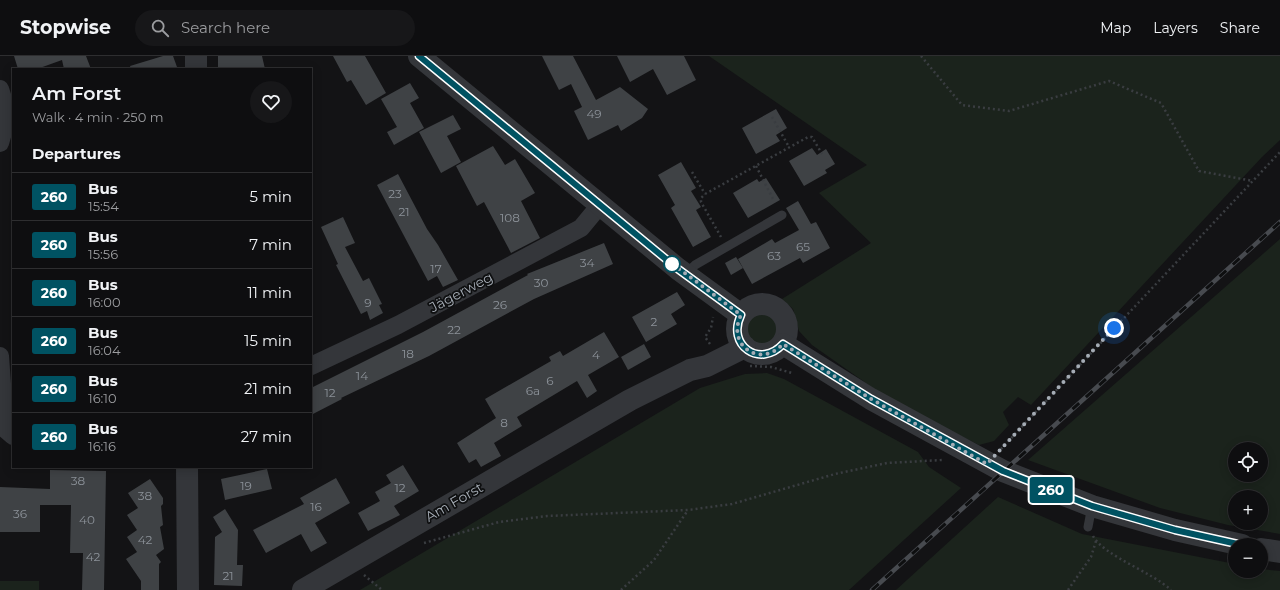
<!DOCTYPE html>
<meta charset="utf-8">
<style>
body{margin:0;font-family:Montserrat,sans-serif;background:#171719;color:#f1f3f6;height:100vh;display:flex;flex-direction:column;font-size:15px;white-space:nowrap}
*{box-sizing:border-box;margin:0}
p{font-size:13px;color:#9b9c9f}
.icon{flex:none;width:22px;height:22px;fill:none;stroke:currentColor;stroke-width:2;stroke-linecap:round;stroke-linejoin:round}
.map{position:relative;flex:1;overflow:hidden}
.sheet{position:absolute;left:12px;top:12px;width:300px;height:400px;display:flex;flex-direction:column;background:#0e0e10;border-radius:0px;box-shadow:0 2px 10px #0003,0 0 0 1px #2e2e30}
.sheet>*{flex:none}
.badge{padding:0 8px;border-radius:3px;font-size:14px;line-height:26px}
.fabs{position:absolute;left:1228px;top:386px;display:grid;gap:8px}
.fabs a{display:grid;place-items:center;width:40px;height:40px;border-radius:50%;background:#0e0e10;box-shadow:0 2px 10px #0003,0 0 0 1px #2e2e30;font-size:20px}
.you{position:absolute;width:20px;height:20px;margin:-10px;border:3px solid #fff;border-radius:50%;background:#1a73e8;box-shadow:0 0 0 6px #1a73e833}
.map>.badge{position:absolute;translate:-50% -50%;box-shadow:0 0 0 2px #fff}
h2{padding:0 20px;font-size:15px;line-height:36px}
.round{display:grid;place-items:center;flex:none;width:42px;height:42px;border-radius:21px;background:#171719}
.overview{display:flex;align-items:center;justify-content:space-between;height:68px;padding:0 20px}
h1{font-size:19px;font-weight:600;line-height:30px}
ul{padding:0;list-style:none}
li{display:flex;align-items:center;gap:12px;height:48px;padding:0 20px;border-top:1px solid #2e2e30}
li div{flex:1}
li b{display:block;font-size:15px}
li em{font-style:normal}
li .badge{min-width:44px;font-weight:700;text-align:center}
header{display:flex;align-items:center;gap:24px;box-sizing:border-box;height:56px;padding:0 20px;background:#0e0e10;border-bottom:1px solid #2e2e30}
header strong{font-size:19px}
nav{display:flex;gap:22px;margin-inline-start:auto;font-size:14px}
.search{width:280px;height:36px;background:#171719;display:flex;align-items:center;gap:10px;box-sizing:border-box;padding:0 14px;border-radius:22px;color:#9b9c9f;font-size:15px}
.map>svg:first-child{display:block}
.green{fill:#1b231c;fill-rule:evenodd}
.building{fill:#3f4245}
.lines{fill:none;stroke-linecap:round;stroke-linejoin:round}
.path{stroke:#3a3d41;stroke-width:2.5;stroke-dasharray:2 3;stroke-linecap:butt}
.service{stroke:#34363a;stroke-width:9}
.minor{stroke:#34363a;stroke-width:18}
.tertiary{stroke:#34363a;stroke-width:22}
.rail-casing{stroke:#474a4f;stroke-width:4.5}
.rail{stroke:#0e0f10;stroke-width:3;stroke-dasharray:9;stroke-linecap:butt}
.line-casing{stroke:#fff;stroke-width:9}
.line{stroke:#005262;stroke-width:6}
.walk{stroke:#a5acb5;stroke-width:4;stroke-dasharray:0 7.2}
.stop-dot{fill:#fff;stroke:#005262;stroke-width:2}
.labels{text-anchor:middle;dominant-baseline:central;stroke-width:3.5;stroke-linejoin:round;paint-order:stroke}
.number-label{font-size:12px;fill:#8c9299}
.street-label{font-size:14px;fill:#a5acb5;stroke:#0e0f10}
</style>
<header>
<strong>Stopwise</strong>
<div class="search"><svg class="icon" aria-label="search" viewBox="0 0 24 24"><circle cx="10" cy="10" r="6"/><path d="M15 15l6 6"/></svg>Search here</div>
<nav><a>Map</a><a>Layers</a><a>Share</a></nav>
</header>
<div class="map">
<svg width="1280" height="534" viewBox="0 0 1280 534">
<rect width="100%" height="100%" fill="#131315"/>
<g class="green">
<polygon points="709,0 1280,0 1280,84 1262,101 1031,349 1018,341 1003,356 1009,369 994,385 979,389 893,346 812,289 799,275 793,253 782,243 871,187 819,137 867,109"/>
<path d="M1280,183v295l-52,-9 -68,-17 -132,-48zM1235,393h26v26h-26zM1235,441h26v26h-26z"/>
<circle cx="762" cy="273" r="16"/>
<polygon points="767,317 784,323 918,396 929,411 961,432 849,534 360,534 700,332 745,318"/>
<polygon points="998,441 1082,478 1235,508 1235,515 1261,515 1261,513 1280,515 1280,534 896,534"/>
<rect x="0" y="525" width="39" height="9"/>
</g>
<g class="building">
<polygon points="14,0 86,0 91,13 64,13 62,4 37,13 18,13"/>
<polygon points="163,0 173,0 177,11 170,13 131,13 130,10"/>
<polygon points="218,0 262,0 265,13 218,13"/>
<polygon points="333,0 365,0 386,37 366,49 351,24 347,26"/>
<polygon points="542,0 573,0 596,44 620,31 648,53 642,62 621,75 618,69 588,84 574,55 582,51 571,28 559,34"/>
<polygon points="617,0 684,0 696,24 667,39 653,13 630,26"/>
<polygon points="410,27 419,42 410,47 424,72 394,89 387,76 397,71 381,43"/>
<polygon points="776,53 787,72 776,79 780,85 756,98 742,72"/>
<polygon points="453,59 461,73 447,80 461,106 441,117 419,76"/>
<polygon points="493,90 505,109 515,103 535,137 521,145 540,182 511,197 484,146 477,150 456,110"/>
<polygon points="812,92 817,99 826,93 835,108 825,114 827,117 804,130 789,105"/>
<polygon points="681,106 696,132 691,135 701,151 696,154 711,181 693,191 671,152 675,149 658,119"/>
<polygon points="398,118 427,173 438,189 458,224 443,231 437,220 428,225 377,129"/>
<polygon points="766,122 780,144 748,162 733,137 757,123 759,126"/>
<polygon points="798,145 811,168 816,166 830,192 803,207 800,202 752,228 738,203 772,183 775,187 799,174 786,152"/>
<polygon points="343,161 355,187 345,191 363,225 369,222 382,248 379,249 383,257 370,264 367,255 361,258 336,209 338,208 321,171"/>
<polygon points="604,187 613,208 534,243 429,300 341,342 342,343 311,359 311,332 423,276 528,219 527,218"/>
<polygon points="736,201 743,212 731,219 725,207"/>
<polygon points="677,236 685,249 671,258 677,268 646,286 632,261"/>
<polygon points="604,276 619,301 588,319 597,335 587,342 577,325 517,361 522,370 494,387 501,400 481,411 476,403 469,407 457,387 496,362 485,343 551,305 549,301 560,295 563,300"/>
<polygon points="644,288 651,301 628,314 621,301"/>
<polygon points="403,409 419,435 394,450 400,459 368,475 358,457 380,445 375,436 391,427 386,419"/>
<polygon points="267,413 272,433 225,444 221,423"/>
<polygon points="50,414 106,415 104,534 82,534 83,497 70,497 71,449 40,449 40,476 0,476 0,431 50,433"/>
<polygon points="336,422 350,447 315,467 327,487 311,496 301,478 266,497 253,474 304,448 300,442"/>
<polygon points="150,423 163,442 163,448 161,450 163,469 160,471 164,493 156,499 161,506 159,508 159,534 141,534 141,525 126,503 137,496 127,481 137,474 127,459 138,452 128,437"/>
<polygon points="225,453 238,474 237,509 243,509 242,530 214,529 215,481 222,476 213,461"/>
</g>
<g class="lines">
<g class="path">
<polyline points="921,0 962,49 1009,55 1109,25 1161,47 1199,115 1253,125"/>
<polyline points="772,61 789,91"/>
<polyline points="756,110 773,143"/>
<polyline points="692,116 705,138"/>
<polyline points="721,181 701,146 701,142 705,138 808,81 812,81 822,98"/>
<polyline points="710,288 705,281 711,272 713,261"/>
<polyline points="750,310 771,311 792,317"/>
<polyline points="1001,393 1280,96"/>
<path d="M1093,480c11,20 59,36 78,54"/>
<polyline points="424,487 499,466 547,460 688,454 732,448 835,418 887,407 942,404"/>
<polyline points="364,519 382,534"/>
<polyline points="621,534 654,504 688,454"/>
<polyline points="1068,534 1091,501 1096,485"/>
</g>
<g class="service">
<polyline points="685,218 695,209 782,159"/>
<polyline points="1088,471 1092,450"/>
</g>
<g class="minor">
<polyline points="0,33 8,59 0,87"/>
<polyline points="0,300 5,370 6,374 13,380"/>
<polyline points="311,310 398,269 581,172 600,149"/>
</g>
<g class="tertiary">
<polyline points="419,0 678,213 741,259"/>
<polyline points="196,13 196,0"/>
<circle cx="762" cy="273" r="25"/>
<polyline points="783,288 871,343 1003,415 1092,450 1175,474 1242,489"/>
<polyline points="187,411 188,534"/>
<polyline points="1261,493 1280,496"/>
<polyline points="303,534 630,344 690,314 707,310 745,291"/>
</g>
<g class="rail-casing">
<polyline id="rail" points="872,534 1280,166"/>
</g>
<use href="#rail" class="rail"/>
</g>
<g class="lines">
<g class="line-casing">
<path id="line" d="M419,0l259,213 63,46c-15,30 19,54 42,29l88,55 132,72 89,35 83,24 67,15"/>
</g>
<use href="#line" class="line"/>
<path class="walk" d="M672,208l-2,-2 71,53c-15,30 19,54 42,29l88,55 116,65 127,-136"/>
</g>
<circle class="stop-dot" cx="672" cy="208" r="8"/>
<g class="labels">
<g class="number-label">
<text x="594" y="57">49</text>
<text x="395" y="137">23</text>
<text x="404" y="155">21</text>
<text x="510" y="161">108</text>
<text x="803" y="190">65</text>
<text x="774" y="199">63</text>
<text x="587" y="206">34</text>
<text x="436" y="212">17</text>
<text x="541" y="226">30</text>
<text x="368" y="246">9</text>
<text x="500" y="248">26</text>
<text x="654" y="265">2</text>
<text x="454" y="273">22</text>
<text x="408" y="297">18</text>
<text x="596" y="298">4</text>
<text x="362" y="319">14</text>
<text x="550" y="324">6</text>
<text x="533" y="334">6a</text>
<text x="330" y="336">12</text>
<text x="504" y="366">8</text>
<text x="78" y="424">38</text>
<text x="246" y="429">19</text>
<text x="400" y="431">12</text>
<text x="145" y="439">38</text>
<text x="316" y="450">16</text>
<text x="20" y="457">36</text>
<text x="87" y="463">40</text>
<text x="145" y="483">42</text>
<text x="93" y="500">42</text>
<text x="228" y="519">21</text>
</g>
<g class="street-label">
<text transform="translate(461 236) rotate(-28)">Jägerweg</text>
<text transform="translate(454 446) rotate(-30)">Am Forst</text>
</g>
</g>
</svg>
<div class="fabs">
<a><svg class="icon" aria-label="locate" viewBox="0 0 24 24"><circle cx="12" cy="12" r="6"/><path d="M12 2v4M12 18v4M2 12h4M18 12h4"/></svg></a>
<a>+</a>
<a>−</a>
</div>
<div class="you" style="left:1114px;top:272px"></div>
<b class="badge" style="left:1051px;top:434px;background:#005262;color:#fff">260</b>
<section class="sheet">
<div class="overview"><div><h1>Am Forst</h1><p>Walk · 4 min · 250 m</p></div><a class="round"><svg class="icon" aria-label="heart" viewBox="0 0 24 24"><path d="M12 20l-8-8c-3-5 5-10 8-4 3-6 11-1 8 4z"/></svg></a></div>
<h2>Departures</h2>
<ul>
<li><span class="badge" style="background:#005262;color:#fff">260</span><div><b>Bus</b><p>15:54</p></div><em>5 min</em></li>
<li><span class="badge" style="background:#005262;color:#fff">260</span><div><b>Bus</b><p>15:56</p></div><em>7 min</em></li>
<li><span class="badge" style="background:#005262;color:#fff">260</span><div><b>Bus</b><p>16:00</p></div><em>11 min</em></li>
<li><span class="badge" style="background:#005262;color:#fff">260</span><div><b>Bus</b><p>16:04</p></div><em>15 min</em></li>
<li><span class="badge" style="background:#005262;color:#fff">260</span><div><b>Bus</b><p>16:10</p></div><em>21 min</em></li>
<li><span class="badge" style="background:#005262;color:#fff">260</span><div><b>Bus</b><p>16:16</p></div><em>27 min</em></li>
</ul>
</section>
</div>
